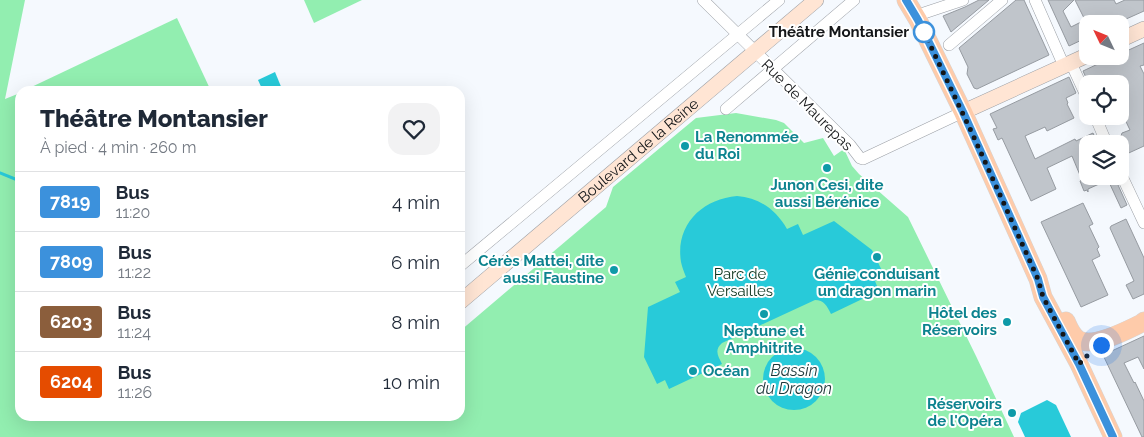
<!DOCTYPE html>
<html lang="fr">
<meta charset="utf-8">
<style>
body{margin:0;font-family:Raleway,sans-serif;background:#f2f2f3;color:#1f2937;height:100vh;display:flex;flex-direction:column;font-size:19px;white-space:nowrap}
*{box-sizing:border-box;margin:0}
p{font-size:16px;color:#747a83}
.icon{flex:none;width:28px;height:28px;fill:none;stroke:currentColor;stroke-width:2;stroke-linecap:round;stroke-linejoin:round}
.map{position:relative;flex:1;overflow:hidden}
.side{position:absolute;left:15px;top:86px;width:450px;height:335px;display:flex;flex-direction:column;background:#fff;border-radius:15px;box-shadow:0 5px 20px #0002}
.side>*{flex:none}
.badge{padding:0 10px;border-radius:4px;font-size:18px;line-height:32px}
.needle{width:32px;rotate:313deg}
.tools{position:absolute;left:1079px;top:15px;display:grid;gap:10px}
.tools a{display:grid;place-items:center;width:50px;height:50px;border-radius:10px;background:#fff;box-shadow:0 5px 20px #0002;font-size:25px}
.you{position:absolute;width:25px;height:25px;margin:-12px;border:4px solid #fff;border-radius:50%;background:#1a73e8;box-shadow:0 0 0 8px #1a73e833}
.map>.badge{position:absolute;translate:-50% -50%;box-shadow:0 0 0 2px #fff}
.round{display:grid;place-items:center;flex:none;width:52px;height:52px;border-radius:15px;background:#f2f2f3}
.summary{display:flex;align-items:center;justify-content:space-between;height:85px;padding:0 25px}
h1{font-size:24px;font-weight:800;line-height:38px}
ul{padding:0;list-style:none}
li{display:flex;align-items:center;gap:15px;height:60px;padding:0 25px;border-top:1px solid #e0e1e3}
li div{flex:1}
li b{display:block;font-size:19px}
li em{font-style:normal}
li .badge{min-width:55px;font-weight:700;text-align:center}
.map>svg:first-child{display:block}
.green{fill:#92eeb0}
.water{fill:#28cad9}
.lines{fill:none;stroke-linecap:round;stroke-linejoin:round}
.stream{stroke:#28cad9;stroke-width:3}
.building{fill:#c0c5cb;stroke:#969ba1}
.street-casing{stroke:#9b9fa5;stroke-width:12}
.secondary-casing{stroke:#9b9fa5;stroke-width:16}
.primary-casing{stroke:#d5d5d5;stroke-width:19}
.street{stroke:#fff;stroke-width:11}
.secondary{stroke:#ffe5d4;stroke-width:15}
.primary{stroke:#fecbaa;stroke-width:18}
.line-casing{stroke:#fff;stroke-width:11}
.line{stroke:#3c91dc;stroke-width:8}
.walk{stroke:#141618;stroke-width:5;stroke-dasharray:0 9}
.stop-dot{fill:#fff;stroke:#3c91dc;stroke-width:2.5}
.culture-dot{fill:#0f9aa8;stroke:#fff;stroke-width:2}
.labels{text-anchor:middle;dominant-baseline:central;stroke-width:4;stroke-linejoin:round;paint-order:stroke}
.stop-label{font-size:15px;font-weight:bold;fill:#141618;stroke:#fff;text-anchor:end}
.street-label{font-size:15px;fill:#141618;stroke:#fff}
.culture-label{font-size:15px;font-weight:bold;fill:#0d838f;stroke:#fff}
.park-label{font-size:15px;fill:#0e351e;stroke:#fff}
.water-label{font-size:16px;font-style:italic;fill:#1e373a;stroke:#fff}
</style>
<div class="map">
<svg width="1144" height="437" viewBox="0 0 1144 437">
<rect width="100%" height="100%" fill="#f5f9fe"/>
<g class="green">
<polygon points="0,0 25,0 5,99 20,93 20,416 460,416 460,331 606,207 613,187 696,118 736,113 776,120 784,123 804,143 823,138 834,156 844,149 852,166 859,174 908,217 976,356 1014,437 0,437"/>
<polygon points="304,0 362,0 314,23"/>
<polygon points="177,18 211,91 23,91"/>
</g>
<g class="water">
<polygon points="275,72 282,89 278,91 263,91 258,80"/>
<path d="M737,196c23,2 39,14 50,33l11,-5 5,11 31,-14 38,29 13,27 -10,4 4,10 -48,23c-4,-8 -7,-14 -16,-14l-93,43c-8,7 -4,13 0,21l-53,25 -4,-9 -8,4 -13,-27 4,-50 32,-15 -5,-10 11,-5c-2,-5 -4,-10 -5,-15 -6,-37 21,-63 56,-66z"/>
<circle cx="794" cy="379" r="31"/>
<polygon points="1047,400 1056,405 1071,437 1025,437 1018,422 1021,413"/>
</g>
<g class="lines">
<polyline class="stream" points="0,173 20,181"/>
</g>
<g class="building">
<polygon points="979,0 989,0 951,32 943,16 965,7"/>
<polygon points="1016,0 1024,0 1049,55 977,89 974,88 967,74 968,67 959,48"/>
<polygon points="1048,0 1074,0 1063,11 1071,27 1085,20 1075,0 1114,0 1116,4 1125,0 1144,0 1144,11 1115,24 1088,24 1088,37 1069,46"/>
<polygon points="1144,43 1144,65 1140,66 1144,74 1144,146 1120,157 1120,144 1114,144 1113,140 1121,136 1122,133 1130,130 1120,109 1120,81 1113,84 1089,84 1083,71 1115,56 1120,56 1120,54"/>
<polygon points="1069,77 1076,93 1066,98 1068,103 1067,104 1074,118 1047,131 1045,127 1025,136 1035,159 1075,139 1076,141 1093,133 1098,144 1088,144 1088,176 1114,176 1127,205 1121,208 1108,180 1088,189 1088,192 1087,190 1084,191 1080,181 1082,180 1072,156 1047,168 1056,189 1031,201 1002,138 998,140 993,129 997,128 990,114"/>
<polygon points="1083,203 1093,224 1089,226 1099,247 1097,249 1100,256 1092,260 1108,295 1081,307 1041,222"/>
<polygon points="1126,219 1144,258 1144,294 1133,299 1126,285 1134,281 1110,228 1111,226"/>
<polygon points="1144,336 1144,369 1138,357 1124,363 1134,383 1135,382 1144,401 1144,437 1142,437 1103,355"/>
</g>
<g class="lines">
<g class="street-casing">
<g id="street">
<polyline points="703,0 850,145 860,158 863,159 963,112"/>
<polyline points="1035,0 1064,66"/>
<polyline points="915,16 963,0"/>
<polyline points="949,45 1002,0"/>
<polyline points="1071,63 1088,100"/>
<polyline points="726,109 854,0"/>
<polyline points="1095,116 1107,144"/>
<polyline points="1120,172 1144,223"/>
<polyline points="460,266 779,0"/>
</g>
</g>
<g class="secondary-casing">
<g id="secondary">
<polyline points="1120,40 1144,29"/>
<polyline points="963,112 1088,55"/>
<path id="s1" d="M460,302l356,-302"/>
</g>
</g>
<g class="primary-casing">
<g id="primary">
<polyline points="906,0 918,20 963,112 1038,279 1043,297 1079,364 1113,437"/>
<path d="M1066,321c3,7 6,15 13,19 16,8 48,-10 63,-17l2,-2"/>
</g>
</g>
<use href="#street" class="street"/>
<use href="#secondary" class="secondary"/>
<use href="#primary" class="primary"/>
</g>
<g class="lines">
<g class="line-casing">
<polyline id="line" points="906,0 918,20 963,112 1038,279 1043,297 1079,364 1113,437"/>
</g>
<use href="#line" class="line"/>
<polyline class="walk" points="924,32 972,133 1038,279 1043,297 1079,364 1090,353 1101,345"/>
</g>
<circle class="stop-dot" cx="924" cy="32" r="10"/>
<g class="culture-dot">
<circle cx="685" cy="146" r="5"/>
<circle cx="827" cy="168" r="5"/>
<circle cx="877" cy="257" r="5"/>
<circle cx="614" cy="270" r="5"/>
<circle cx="764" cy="314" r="5"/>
<circle cx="1007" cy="322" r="5"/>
<circle cx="693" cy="371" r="5"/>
<circle cx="1012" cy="413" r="5"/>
</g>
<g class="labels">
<g class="stop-label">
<text x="909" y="32">Théâtre Montansier</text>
</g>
<g class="street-label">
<text transform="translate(807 105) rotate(45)">Rue de Maurepas</text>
<text stroke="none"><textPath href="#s1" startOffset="234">Boulevard de la Reine</textPath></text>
</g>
<g class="culture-label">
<text x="695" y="137" text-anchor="start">La Renommée<tspan x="695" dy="17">du Roi</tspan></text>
<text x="827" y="185">Junon Cesi, dite<tspan x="827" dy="17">aussi Bérénice</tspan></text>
<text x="604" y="261" text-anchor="end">Cérès Mattei, dite<tspan x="604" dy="17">aussi Faustine</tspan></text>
<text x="877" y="274">Génie conduisant<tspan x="877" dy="17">un dragon marin</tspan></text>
<text x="997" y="313" text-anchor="end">Hôtel des<tspan x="997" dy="17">Réservoirs</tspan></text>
<text x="764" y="331">Neptune et<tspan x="764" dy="17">Amphitrite</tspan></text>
<text x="703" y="371" text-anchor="start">Océan</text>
<text x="1002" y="404" text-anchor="end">Réservoirs<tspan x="1002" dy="17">de l'Opéra</tspan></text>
</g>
<g class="park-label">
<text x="740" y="274">Parc de<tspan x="740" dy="17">Versailles</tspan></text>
</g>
<g class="water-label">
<text x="794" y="370">Bassin<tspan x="794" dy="18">du Dragon</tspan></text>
</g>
</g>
</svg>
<div class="tools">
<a><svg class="needle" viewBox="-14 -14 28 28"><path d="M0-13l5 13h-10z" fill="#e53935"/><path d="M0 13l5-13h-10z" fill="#747a83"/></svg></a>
<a><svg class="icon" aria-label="locate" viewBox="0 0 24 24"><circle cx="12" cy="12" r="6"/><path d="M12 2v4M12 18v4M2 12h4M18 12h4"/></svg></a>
<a><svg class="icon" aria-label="layers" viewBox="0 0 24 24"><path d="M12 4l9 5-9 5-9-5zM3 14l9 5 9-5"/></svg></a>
</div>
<div class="you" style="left:1101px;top:345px"></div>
<section class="side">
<div class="summary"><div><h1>Théâtre Montansier</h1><p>À pied · 4 min · 260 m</p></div><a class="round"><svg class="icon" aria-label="heart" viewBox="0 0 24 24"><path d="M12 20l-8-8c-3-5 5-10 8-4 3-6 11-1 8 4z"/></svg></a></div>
<ul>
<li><span class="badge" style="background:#3c91dc;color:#fff">7819</span><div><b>Bus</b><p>11:20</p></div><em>4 min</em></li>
<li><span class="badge" style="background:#3c91dc;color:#fff">7809</span><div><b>Bus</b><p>11:22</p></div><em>6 min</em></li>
<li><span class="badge" style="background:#8b5e3c;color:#fff">6203</span><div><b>Bus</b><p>11:24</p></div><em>8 min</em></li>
<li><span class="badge" style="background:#e54c00;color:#fff">6204</span><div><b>Bus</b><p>11:26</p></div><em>10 min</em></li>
</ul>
</section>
</div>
